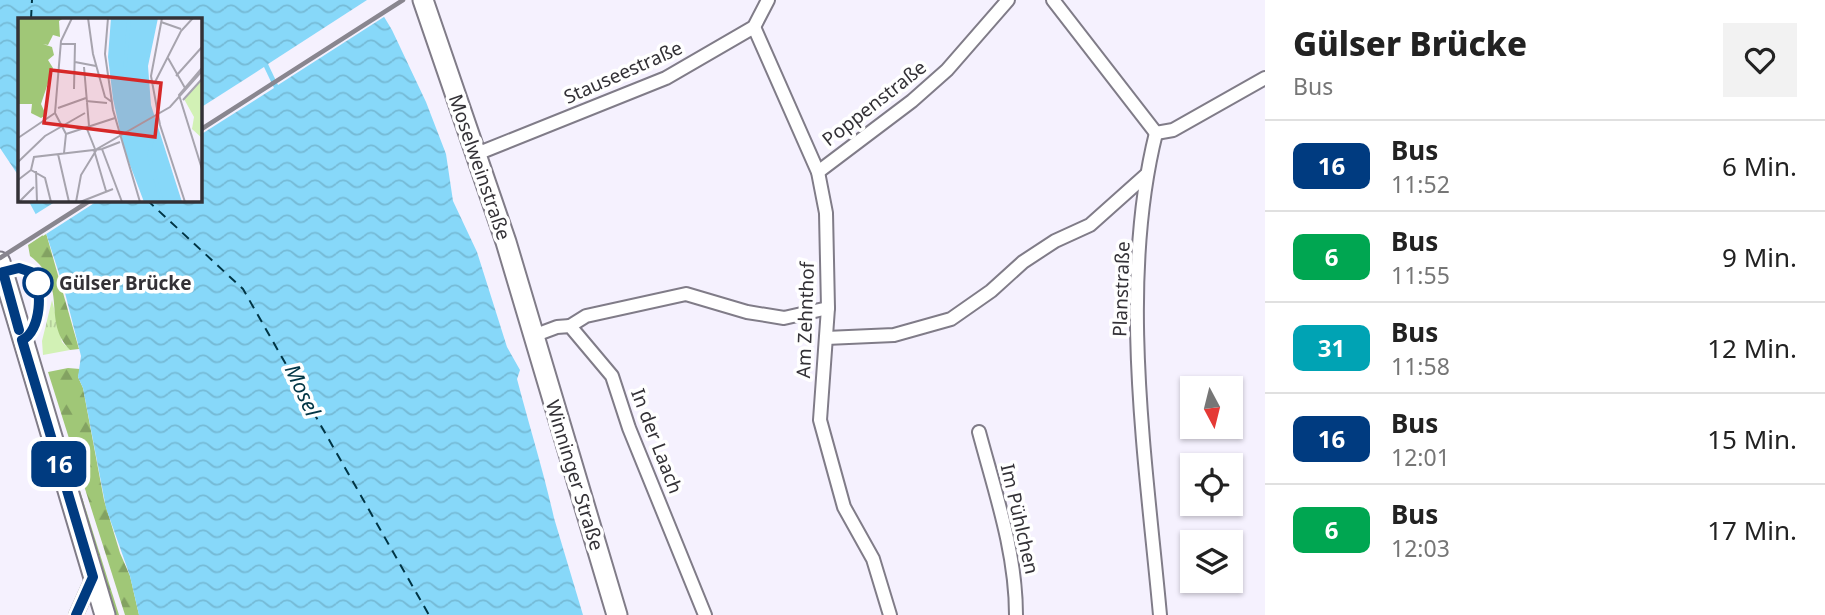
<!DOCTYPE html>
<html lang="de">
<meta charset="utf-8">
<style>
body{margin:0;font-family:"Noto Sans",sans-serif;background:#f2f2f2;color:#222;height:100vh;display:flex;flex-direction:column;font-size:26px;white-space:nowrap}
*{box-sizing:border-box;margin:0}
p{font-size:23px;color:#767676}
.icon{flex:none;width:38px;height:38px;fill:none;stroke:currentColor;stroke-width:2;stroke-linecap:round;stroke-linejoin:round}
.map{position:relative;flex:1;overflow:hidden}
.drawer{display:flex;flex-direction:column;background:#fff;width:560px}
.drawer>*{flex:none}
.badge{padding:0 14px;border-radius:10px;font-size:24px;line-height:46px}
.needle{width:46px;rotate:173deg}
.tools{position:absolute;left:1180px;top:376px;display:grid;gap:14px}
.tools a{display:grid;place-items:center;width:63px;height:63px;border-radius:0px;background:#fff;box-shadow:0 2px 5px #0004;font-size:35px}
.map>.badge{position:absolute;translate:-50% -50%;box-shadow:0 0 0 4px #fff}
.round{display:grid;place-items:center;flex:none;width:74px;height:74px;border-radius:0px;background:#f2f2f2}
.head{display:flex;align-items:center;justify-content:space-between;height:119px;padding:0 28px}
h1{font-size:33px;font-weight:800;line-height:52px}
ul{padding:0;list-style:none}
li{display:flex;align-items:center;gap:21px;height:91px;padding:0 28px;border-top:2px solid #e0e0e0}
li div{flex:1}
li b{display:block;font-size:26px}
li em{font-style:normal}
li .badge{min-width:77px;font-weight:700;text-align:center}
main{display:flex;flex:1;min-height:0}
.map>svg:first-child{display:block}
.grass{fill:url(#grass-tufts)}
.forest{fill:url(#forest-firs)}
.water{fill:url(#water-waves)}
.pier{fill:#f5f1fe}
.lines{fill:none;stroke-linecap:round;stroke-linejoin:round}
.ferry{stroke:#003545;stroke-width:2;stroke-dasharray:9 7;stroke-linecap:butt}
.minor-casing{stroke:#807c88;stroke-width:16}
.primary-casing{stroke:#807c88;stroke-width:23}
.minor{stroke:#fff;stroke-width:12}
.primary{stroke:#fff;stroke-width:19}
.rail{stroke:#89868f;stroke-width:4.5}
.line-casing{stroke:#fff;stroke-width:16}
.line{stroke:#003b80;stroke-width:10}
.stop-dot{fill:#fff;stroke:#003b80;stroke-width:3.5}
.labels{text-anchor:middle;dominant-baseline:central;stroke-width:7;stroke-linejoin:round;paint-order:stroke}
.street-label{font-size:19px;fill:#333136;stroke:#fff}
.stop-label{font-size:19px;font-weight:bold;fill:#333136;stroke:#fff;text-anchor:start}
.water-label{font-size:21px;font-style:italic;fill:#003545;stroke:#fff}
.inset-river{fill:none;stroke:#87d8f9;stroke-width:3.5}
.inset-road{fill:none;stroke:#a7a4ae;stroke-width:2}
.view{fill:#d62828;fill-opacity:0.15;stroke:#d62828;stroke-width:3.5}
.inset-edge{fill:none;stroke:#333136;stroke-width:3.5}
</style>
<main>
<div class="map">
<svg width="1265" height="615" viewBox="0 0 1265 615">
<defs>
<pattern id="grass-tufts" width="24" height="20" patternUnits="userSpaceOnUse" patternTransform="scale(1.75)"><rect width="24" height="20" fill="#d2f1b5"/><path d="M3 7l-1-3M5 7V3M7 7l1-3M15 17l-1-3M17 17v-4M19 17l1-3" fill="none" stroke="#b5cf9c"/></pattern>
<pattern id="forest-firs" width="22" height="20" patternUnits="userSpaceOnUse" patternTransform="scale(1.75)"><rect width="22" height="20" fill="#a0c777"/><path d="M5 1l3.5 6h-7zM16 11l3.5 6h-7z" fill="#83a262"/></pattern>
<pattern id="water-waves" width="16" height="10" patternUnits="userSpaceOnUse" patternTransform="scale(1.75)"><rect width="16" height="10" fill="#87d8f9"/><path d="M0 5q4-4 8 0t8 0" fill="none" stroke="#75bad6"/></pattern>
</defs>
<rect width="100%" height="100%" fill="#f5f1fe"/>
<polygon class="grass" points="52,300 62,342 70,350 43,355 42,341"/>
<g class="forest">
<path d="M46,233l33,116 -9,1c-29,-30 0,-64 -40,-94l-2,-11z"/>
<polygon points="68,368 80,369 78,377 83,388 104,500 120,553 130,576 139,615 125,615 48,372"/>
<polygon points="65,443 119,615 112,615 58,444"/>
</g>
<path class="water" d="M0,0h374l18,30 34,72 20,52 7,47 24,51 30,95 13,23 -3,9c12,46 27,94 37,139l29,97h-444l-9,-39 -24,-68 -23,-120 -5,-11 3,-21 -17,-67 -18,-56 -18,-33h172v-181h-181v171l-1,-15 -18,-27z"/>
<g class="pier">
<polygon points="367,0 378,0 387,15 278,85 268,64"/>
<polygon points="264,67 274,88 200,135 200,108"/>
<polygon points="58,200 99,200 43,236 31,217"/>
</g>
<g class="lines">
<g class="ferry">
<polyline points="31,19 32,0"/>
<polyline points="19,111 19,116"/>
<polyline points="147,200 243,289 429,615"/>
</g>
<g class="minor-casing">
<g id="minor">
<polyline points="1053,0 1156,133"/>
<polyline points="754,27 818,172 826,213 828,308 820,420 844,507 873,559 890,615"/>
<path d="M1156,133c-38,152 -10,328 4,482"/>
<polyline points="1156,133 1173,130 1265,78"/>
<polyline points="474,155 666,78 754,27 768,0"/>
<polyline points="818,172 912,101 947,70 1008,0"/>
<polyline points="570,326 586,316 686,294 747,312 784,318 828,308"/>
<polyline points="533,336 557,327 570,326 612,376 629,428 705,615"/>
<polyline points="826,338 894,335 951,319 991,291 1023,262 1055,241 1090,225 1146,175"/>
<path d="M979,432c16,60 37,120 37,183"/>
<polyline points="76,615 93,577"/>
</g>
</g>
<g class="primary-casing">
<g id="primary">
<polyline points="423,0 506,242 617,615"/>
<polyline points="0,262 105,615"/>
</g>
</g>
<use href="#minor" class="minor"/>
<use href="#primary" class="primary"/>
<g class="rail">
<polyline points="200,130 403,0"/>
<polyline points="0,258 91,200"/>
</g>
</g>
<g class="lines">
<g class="line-casing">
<path id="line" d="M19,330l-16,-58 16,-4 12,4c13,15 10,60 -9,68l71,237 -17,38"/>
</g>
<use href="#line" class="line"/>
</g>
<circle class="stop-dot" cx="38" cy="283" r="14"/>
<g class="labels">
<g class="street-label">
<text transform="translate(623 72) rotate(-24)">Stauseestraße</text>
<text transform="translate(874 103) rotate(-38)">Poppenstraße</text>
<text transform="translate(480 167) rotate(71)">Moselweinstraße</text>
<text transform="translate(1121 289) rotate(-88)">Planstraße</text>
<text transform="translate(805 320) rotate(-88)">Am Zehnthof</text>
<text transform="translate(657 441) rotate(69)">In der Laach</text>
<text transform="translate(575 475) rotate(73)">Winninger Straße</text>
<text transform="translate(1020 519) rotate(77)">Im Pühlchen</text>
</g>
<g class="stop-label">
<text x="59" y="283">Gülser Brücke</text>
</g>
<g class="water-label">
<text transform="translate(303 390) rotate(65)">Mosel</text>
</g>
</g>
<g transform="translate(18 18)">
<rect width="184" height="184" fill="#f5f1fe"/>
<path d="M0,0h46l-5,3 1,16 -7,-2 -5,10 -5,-1 9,3 2,8 -6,5 5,8 -12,36 5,11 -5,3 -10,-5 1,-9h-14z" fill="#a0c777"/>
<path d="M184,60v60l-10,-9 2,-12 -10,-18z" fill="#d2f1b5"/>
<path d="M93,0h47l-10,48 3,39 31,97h-38l-20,-53 -11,-50 -5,-42z" fill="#87d8f9"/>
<path class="inset-river" d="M111,0l-5,60 13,31 17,18 -5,29 13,46"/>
<path class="inset-road" d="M70,0l5,36 12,43 7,5M90,0l-3,36 8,56 27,92M144,0l-11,58 9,49 25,77M143,4l20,7M43,26h14l-1,45M150,40l17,30M57,44l21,4M66,49l5,59M184,50l-23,27 23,74M158,58l26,-29M136,66l27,-53 12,-13M165,82l19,-21M68,83l21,2M40,90l28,-10M37,95l6,-72 11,-23M37,95l11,21 -2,19M69,111l8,20M48,116l49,-16M0,120l37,-25M84,131l20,53M76,132l12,41M40,136l11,48M0,144l27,-26 40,-23M13,152l14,8 6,24M18,153l1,31M0,162l13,-10 3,-13 68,-8 18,-7M1,184l15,-15M58,184l5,-27 16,-26 73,-42 32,-36M62,184l33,-13"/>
<path class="view" d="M33,52l110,13 -6,54 -111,-14z"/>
<rect width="184" height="184" class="inset-edge"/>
</g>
</svg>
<div class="tools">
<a><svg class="needle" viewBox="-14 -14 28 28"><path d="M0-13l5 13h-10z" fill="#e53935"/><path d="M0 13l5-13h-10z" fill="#767676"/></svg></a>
<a><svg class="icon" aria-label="locate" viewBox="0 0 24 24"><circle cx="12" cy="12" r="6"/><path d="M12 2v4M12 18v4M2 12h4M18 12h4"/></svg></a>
<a><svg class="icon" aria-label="layers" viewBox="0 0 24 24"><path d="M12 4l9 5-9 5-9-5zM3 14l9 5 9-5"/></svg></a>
</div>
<b class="badge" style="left:59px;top:464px;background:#003b80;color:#fff">16</b>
</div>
<section class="drawer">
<div class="head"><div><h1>Gülser Brücke</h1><p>Bus</p></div><a class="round"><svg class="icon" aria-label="heart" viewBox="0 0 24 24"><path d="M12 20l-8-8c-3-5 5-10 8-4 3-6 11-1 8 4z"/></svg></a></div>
<ul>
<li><span class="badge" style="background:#003b80;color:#fff">16</span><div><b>Bus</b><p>11:52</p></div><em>6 Min.</em></li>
<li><span class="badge" style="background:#00a651;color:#fff">6</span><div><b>Bus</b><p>11:55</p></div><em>9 Min.</em></li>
<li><span class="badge" style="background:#00a3b4;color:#fff">31</span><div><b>Bus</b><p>11:58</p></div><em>12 Min.</em></li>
<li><span class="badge" style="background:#003b80;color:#fff">16</span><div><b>Bus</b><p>12:01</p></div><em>15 Min.</em></li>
<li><span class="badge" style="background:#00a651;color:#fff">6</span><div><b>Bus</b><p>12:03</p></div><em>17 Min.</em></li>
</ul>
</section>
</main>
